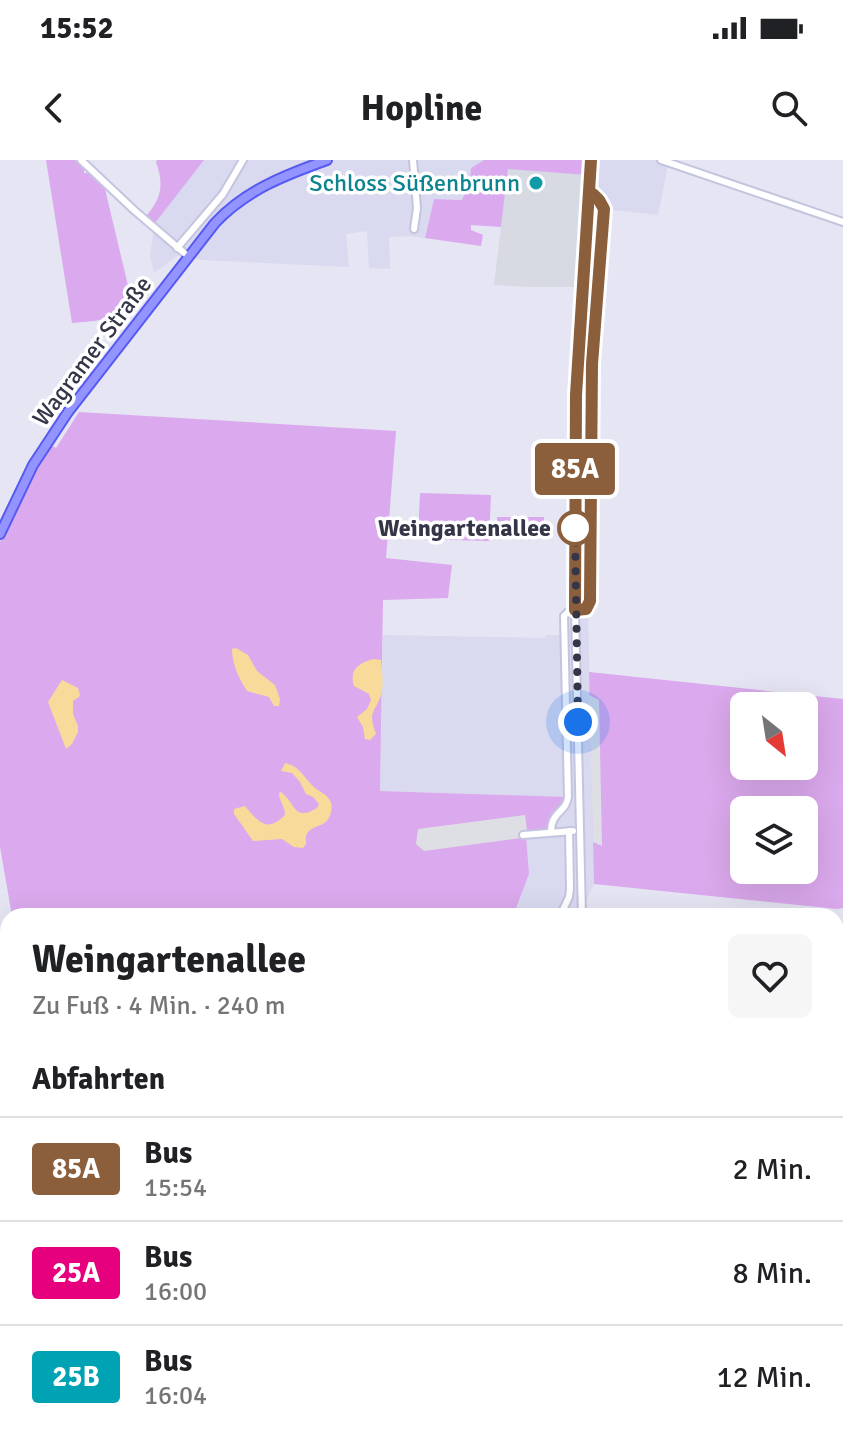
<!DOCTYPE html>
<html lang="de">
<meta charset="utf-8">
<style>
body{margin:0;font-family:Signika,sans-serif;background:#f6f6f6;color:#202124;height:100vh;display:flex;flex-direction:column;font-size:30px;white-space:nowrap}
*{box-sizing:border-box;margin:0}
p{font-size:26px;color:#757577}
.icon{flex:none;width:44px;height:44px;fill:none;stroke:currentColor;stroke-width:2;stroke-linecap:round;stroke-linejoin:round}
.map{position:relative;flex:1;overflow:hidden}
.side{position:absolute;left:0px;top:748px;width:844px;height:536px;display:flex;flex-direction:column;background:#fff;border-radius:24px 24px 0 0;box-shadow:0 8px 32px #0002}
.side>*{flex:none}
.badge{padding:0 16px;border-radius:6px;font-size:28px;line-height:52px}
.needle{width:52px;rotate:150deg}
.tools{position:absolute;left:730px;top:532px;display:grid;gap:16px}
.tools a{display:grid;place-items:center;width:88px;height:88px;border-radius:12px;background:#fff;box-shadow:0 8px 32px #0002;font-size:40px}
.you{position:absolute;width:40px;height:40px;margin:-20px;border:6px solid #fff;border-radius:50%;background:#1a73e8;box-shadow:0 0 0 12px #1a73e833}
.map>.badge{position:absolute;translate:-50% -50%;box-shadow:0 0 0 4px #fff}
h2{padding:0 32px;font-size:30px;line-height:72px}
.round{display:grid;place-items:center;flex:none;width:84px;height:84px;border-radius:12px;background:#f6f6f6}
.head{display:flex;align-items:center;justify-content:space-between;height:136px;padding:0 32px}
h1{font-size:38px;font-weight:700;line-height:60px}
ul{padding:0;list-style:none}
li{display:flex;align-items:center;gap:24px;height:104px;padding:0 32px;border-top:2px solid #e0e0e0}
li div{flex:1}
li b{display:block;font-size:30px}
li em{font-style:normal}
li .badge{min-width:88px;font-weight:700;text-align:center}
.status{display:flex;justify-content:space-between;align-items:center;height:56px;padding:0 40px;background:#fff;direction:ltr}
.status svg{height:22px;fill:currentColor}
header{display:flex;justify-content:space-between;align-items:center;height:104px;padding:0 32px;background:#fff;font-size:36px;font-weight:700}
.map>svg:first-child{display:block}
.residential{fill:#d9daf0}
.industrial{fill:#d7d9e3}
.green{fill:#dba9ed;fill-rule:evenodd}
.parking{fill:#dedfe5}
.water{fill:#f8db9a}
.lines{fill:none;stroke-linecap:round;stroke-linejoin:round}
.minor-casing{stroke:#c3c5df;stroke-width:10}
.major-casing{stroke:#575af1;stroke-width:12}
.minor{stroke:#fff;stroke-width:6}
.major{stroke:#9394ff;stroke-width:8}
.rail{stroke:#969696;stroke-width:2;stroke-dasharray:10 10;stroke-linecap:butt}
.line-casing{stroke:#fff;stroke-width:18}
.line{stroke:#8b5e3c;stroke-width:12}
.walk{stroke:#343648;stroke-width:8;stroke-dasharray:0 14.4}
.culture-dot{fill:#0f9aa8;stroke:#fff;stroke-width:3}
.stop-dot{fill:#fff;stroke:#8b5e3c;stroke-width:4}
.labels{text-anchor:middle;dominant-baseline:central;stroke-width:7;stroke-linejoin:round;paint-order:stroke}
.culture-label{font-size:24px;fill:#0d838f;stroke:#fff;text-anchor:end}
.street-label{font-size:24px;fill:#343648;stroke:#fff}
.stop-label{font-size:24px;font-weight:bold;fill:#343648;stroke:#fff;text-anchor:end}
</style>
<div class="status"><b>15:52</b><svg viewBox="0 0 49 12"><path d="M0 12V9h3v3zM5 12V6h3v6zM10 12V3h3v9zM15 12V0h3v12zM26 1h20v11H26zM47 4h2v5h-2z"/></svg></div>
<header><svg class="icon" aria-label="back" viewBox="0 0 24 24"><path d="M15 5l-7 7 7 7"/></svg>Hopline<svg class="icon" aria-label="search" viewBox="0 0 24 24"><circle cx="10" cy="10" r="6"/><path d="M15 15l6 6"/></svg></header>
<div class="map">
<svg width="843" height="1284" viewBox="0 0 843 1284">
<rect width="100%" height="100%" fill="#e5e5f4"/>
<g class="residential">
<polygon points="204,0 484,0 471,8 470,21 462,40 434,39 425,78 410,76 389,77 390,109 369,108 367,71 346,74 349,107 201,100 180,94 154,113 150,96 155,60"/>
<polygon points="588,0 669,0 658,55 604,49 597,129 588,448 594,724 582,750 566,750 564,756 512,756 529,714 526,675 568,637 380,631 383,475 545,478 546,475 562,475 562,453 572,447 573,174 580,127"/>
</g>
<polygon class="industrial" points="508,8 587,15 580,127 532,127 494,125"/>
<g class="green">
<path d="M46,0h29l9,8v5h4l17,16 26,109c-21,25 -29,22 -59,25z"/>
<path d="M157,0h47l-49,63 -9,-7c16,-18 18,-32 10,-54z"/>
<polygon points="484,0 588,0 587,15 508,9 501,67 471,65 471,70 483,75 481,86 425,78 434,39 462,40 470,21 471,8"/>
<polygon points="79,252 396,271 386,398 452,405 448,438 383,440 380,631 568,637 555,654 551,672 526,675 529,714 513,756 12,756 0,687 0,382 22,333 49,284 56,288"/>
<polygon points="420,333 491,335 489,381 418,379"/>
<rect x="497" y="357" width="47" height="15"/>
<path d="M589,512l254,27v209l-6,1 -243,-25zM744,546h60v60h-60zM744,650h60v60h-60z"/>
</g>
<g class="parking">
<polygon points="589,535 599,540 602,686 593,682"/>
<polygon points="525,655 528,677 424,691 416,684 418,669"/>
</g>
<g class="water">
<path d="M236,488l12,7 9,16 18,14 5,14 -1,7h-5l-5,-9 -22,-6c-8,-12 -15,-27 -15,-42z"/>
<path d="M374,499l7,1c1,11 3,25 0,35 -7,20 -13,15 -5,39l-6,6 -5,-1 -2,-12 -6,-10 10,-8 4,-9 -2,-6 -15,-8c-5,-17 5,-23 20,-27z"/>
<polygon points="62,520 78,528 80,536 73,541 73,554 78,566 78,572 72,584 66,589 48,542"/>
<path d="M285,603c15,3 18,14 29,24 4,4 12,7 15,12 3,4 3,8 2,13 -4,16 -14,11 -23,20 -3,3 -2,8 -2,12l-3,4 -9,-1 -12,-8 -29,2 -19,-27v-5l11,-3c13,15 21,28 40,9 0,-9 -6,-14 -6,-22l2,-1c15,12 13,30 36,16l2,-4 -6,-7 -7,-3 -6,-12 -8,-9 -11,-2z"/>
</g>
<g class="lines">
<g class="minor-casing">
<g id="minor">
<polyline points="81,0 135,51 189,97"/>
<polyline points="413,0 417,48 414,69"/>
<polyline points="661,0 843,62"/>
<polyline points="177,88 223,34 243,0"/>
<path d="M551,672c0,-21 15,-19 17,-35l-4,-181 6,-6 16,-1 4,-8 2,-237 12,-155 -5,-9 -9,-9"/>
<polyline points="523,675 573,671"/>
<polyline points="560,756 569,737 570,729 569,671"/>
<polyline points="582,756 575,450 576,235 591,0"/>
</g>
</g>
<g class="major-casing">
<path id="major" d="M0,374l33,-69 35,-53 147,-189c31,-33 70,-48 112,-63"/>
</g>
<use href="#minor" class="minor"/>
<use href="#major" class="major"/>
<g class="rail">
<polyline points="836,778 843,770"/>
<polyline points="386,1284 393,1276"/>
</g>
</g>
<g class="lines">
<g class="line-casing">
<polyline id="line" points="591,0 576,235 575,450 586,449 590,441 592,204 604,49 599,40 593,34"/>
</g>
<use href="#line" class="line"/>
<polyline class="walk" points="575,368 578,562"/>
</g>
<circle class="culture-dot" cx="536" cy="23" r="8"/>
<circle class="stop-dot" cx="575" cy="368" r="16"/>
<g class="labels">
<g class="culture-label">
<text x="520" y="23">Schloss Süßenbrunn</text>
</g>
<g class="street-label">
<text transform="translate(92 191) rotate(-53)">Wagramer Straße</text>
</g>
<g class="stop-label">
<text x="551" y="368">Weingartenallee</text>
</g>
</g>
</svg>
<div class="tools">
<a><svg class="needle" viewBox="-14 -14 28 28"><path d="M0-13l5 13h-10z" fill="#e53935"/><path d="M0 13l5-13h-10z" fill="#757577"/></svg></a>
<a><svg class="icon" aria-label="layers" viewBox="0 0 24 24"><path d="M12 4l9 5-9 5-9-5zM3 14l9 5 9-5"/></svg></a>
</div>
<div class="you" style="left:578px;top:562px"></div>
<b class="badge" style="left:575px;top:309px;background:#8b5e3c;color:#fff">85A</b>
<section class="side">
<div class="head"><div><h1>Weingartenallee</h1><p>Zu Fuß · 4 Min. · 240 m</p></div><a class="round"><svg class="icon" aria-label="heart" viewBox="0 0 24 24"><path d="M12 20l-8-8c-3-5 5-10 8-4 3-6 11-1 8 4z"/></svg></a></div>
<h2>Abfahrten</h2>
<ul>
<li><span class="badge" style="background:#8b5e3c;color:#fff">85A</span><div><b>Bus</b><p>15:54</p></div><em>2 Min.</em></li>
<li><span class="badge" style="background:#e6007e;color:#fff">25A</span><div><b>Bus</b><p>16:00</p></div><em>8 Min.</em></li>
<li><span class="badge" style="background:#00a3b4;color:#fff">25B</span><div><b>Bus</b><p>16:04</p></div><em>12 Min.</em></li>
</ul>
</section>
</div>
